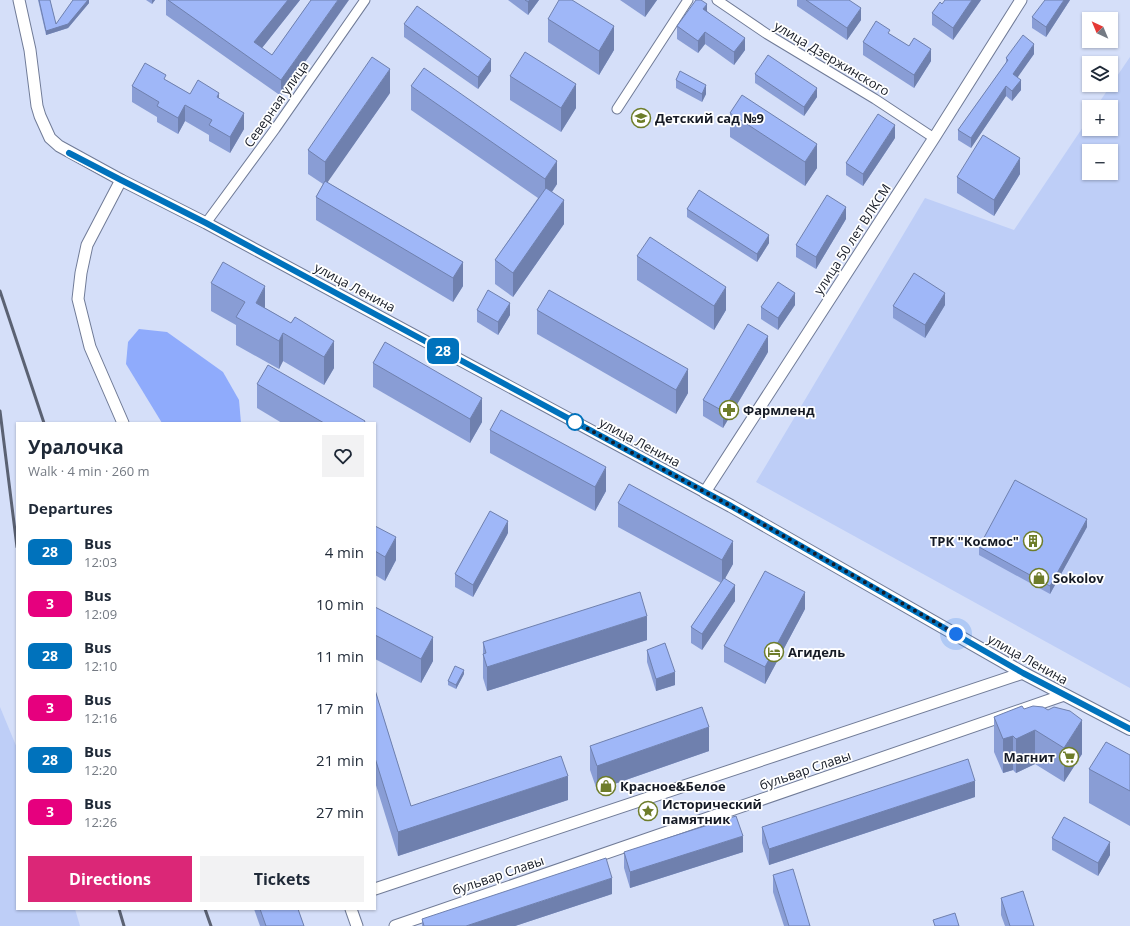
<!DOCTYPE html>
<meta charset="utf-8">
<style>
body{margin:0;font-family:"Open Sans",sans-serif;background:#f2f2f3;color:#1f2937;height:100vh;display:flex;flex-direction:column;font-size:15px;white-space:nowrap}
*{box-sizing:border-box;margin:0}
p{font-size:13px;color:#747a83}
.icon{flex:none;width:22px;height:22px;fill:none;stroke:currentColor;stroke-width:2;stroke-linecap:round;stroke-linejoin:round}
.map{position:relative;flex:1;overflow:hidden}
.sheet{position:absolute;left:16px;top:422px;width:360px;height:488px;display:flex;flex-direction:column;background:#fff;border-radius:0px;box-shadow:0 1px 3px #0004}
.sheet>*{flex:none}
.badge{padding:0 8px;border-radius:6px;font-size:14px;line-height:26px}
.needle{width:26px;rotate:316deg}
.controls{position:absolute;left:1082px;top:12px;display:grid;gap:8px}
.controls a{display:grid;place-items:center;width:36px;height:36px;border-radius:0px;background:#fff;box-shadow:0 1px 3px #0004;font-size:20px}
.you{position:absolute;width:20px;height:20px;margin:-10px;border:3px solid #fff;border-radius:50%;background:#1a73e8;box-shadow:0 0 0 6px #1a73e833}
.map>.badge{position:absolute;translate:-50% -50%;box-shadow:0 0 0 2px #fff}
h2{padding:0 12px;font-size:15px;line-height:36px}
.round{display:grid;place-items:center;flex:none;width:42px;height:42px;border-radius:0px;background:#f2f2f3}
.summary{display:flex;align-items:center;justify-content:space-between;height:68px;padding:0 12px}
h1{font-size:19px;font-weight:700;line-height:30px}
.primary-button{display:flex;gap:8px;margin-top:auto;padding:8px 12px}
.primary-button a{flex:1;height:46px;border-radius:0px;background:#db2777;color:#fff;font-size:16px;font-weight:700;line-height:46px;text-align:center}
.primary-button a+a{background:#f2f2f3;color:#1f2937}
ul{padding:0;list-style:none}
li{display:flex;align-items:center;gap:12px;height:52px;padding:0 12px}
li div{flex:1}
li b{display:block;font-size:15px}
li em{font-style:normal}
li .badge{min-width:44px;font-weight:700;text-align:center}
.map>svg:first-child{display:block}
.green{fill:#becef7;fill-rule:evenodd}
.forest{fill:#8fabfc}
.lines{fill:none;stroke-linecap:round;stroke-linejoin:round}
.minor-casing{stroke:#707b97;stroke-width:11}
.tertiary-casing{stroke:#707b97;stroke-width:13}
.secondary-casing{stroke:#707b97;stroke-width:14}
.minor{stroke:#fff;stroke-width:9}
.tertiary{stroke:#fff;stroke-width:11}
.secondary{stroke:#fff;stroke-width:12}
.rail{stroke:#5b6273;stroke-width:3}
.wall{fill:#899dd5}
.shaded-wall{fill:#6f80ae}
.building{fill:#9fb7f8;stroke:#6f80ae}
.line-casing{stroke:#fff;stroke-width:9}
.line{stroke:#0072bc;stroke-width:6}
.walk{stroke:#161b26;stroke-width:4;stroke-dasharray:0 7.2}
.stop-dot{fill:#fff;stroke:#0072bc;stroke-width:2}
.labels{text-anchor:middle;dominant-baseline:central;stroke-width:3.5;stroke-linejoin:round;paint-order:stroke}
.street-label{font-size:13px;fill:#161b26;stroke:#fff}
.poi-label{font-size:13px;font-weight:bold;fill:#161b26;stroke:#fff;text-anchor:start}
</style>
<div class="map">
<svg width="1130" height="926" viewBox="0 0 1130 926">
<rect width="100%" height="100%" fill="#d5dff9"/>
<g class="green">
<path d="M1130,57v631l-374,-206 169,-284 89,32 75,-112v11h22v-22h-15zM1089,151h22v22h-22z"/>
<polygon points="0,707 17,748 17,909 75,909 80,926 0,926"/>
</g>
<polygon class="forest" points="139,329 167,332 223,372 239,400 241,423 162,423 126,364 128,342"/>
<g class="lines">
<g class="minor-casing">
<g id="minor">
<polyline points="717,0 767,34 875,99 934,138"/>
<polyline points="617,109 688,0"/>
<polyline points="206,223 275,129 365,0"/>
</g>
</g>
<g class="tertiary-casing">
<g id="tertiary">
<polyline points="19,0 30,50 37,106 40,116 50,138 59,146 121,180 206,223 705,492 934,138 1021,0"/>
<polyline points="121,180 87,245 81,273 78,299 90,347 123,423"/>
<polyline points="375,889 1023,673"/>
<polyline points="351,909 357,926"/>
<polyline points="395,926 1064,695"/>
</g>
</g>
<g class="secondary-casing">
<polyline id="secondary" points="705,492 731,506 1023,673 1130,729"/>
</g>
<use href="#minor" class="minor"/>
<use href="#tertiary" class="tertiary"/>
<use href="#secondary" class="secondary"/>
<g class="rail">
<polyline points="0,291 44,423"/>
<polyline points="0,411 17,547"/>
<polyline points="119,909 124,926"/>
<polyline points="205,909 211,926"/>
</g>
</g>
<g class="wall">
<polygon points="38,0 50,0 56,24 89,0 89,3 68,28 46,35"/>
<polygon points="146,0 155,0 152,4"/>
<polygon points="166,0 300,0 262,48 272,55 311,0 281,96 166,15"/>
<polygon points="508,0 539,0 528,15"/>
<polygon points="620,0 657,0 645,17"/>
<polygon points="797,0 849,0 861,20 847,40 797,6"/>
<polygon points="981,0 953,40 932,25 932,13 942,4"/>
<polygon points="1070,0 1046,37 1032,28 1032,17"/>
<polygon points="707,11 745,50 734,65 705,44 698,53 677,39 677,26"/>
<polygon points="548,19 614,50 599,75 548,42"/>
<polygon points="404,24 491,71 478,89 404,37"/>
<polygon points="890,34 931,61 914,88 863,55 863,42"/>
<polygon points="1034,54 1017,77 1021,90 1012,101 1006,96 971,148 958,140 958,130 1006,63 1006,58"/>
<polygon points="755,74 817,97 804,116 755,83"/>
<polygon points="510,76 576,108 561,132 510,100"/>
<polygon points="166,80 190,94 219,99 244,129 230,153 209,141 209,135 185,121 178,134 157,122 157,117 132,102 132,86"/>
<polygon points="676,80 706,94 702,102 676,88"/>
<polygon points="411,86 557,184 552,192 564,224 513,297 495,284 495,260 538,198 411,110"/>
<polygon points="390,93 327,182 463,262 463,286 453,302 316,220 316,197 323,184 308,174 308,150"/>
<polygon points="730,113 817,168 805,186 730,137"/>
<polygon points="895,138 863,186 846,175 846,163"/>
<polygon points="1020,174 994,216 957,193 957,177"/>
<polygon points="687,209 769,243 757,262 687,217"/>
<polygon points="846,219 816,269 796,257 796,245"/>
<polygon points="637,256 726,310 714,330 637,280"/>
<polygon points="211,283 265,308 291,323 295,317 334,368 324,385 283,361 279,369 236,345 236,325 211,311"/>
<polygon points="795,305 778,330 761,319 761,307"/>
<polygon points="945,305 925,338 893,318 893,306"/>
<polygon points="477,310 510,315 498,335 477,322"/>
<polygon points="537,310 688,393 676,414 537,334"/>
<polygon points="768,352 723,428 703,416 703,400"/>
<polygon points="373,363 482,422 470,443 373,387"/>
<polygon points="257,384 365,423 282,423 257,408"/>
<polygon points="490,430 606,491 595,511 490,453"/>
<polygon points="618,503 733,564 725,578 735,601 702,650 691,643 691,627 721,583 618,527"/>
<polygon points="375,526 396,560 385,581 375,575"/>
<polygon points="1087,527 1050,594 979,555 979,547"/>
<polygon points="508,533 473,597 455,587 455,574"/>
<polygon points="375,607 433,661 421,683 375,659"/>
<polygon points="805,609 765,684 724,662 724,646"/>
<polygon points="647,640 487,691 483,678 483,642"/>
<polygon points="647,650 675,685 656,691 647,662"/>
<polygon points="464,674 456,689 448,685 448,681"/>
<polygon points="375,690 411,806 568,800 398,856 375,782"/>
<polygon points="1024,709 1082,754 1064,782 1035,764 1016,773 1013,770 1003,773 994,752 994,717"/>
<polygon points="590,746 709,751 597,790 590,770"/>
<polygon points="1130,755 1130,826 1089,803 1089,769"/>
<polygon points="975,797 769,865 762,843 762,827"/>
<polygon points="1052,838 1110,855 1098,876 1052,850"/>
<polygon points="624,852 743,852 630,888 624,868"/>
<polygon points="773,875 810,926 784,926 773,892"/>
<polygon points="612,894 515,926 422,926 422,919"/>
<polygon points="1001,898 1034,926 1005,926 1001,915"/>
<polygon points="254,909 298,909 304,926 260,926"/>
</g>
<g class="shaded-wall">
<polygon points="87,0 89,0 89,3 68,28 46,35 46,31"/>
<polygon points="152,0 155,0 152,4"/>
<polygon points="288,0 300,0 254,58 254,42"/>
<polygon points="338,0 349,0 281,96 281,80"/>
<polygon points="530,0 539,0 528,15 528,2"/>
<polygon points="645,0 657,0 645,17"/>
<polygon points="972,0 981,0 953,40 953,28"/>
<polygon points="1064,0 1070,0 1046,37 1046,27"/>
<polygon points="707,4 707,16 703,9"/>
<polygon points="861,8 861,20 847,40 847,28"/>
<polygon points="614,26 614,50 599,75 599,51"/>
<polygon points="705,32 705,44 698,53 698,41"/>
<polygon points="745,38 745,50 734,65 734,52"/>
<polygon points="1034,44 1034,54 1013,84 1013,74"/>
<polygon points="931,49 931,61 914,88 914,75"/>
<polygon points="491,59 491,71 478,89 478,77"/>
<polygon points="390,69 390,93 325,186 325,162"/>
<polygon points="1021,80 1021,90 1012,101 1012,91"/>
<polygon points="576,84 576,108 561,132 561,108"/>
<polygon points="706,85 706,94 702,102 702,94"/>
<polygon points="1006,86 1006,96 971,148 971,138"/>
<polygon points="817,88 817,97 804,116 804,107"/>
<polygon points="219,93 219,109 217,97"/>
<polygon points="185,105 185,121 178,134 178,118"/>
<polygon points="244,113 244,129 230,153 230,137"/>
<polygon points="895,125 895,138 863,186 863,174"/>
<polygon points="817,144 817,168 805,186 805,162"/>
<polygon points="1020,158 1020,174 994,216 994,200"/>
<polygon points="557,161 557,184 545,202 545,179"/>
<polygon points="564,200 564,224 513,297 513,273"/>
<polygon points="846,207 846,219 816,269 816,257"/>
<polygon points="769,235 769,243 757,262 757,254"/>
<polygon points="463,262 463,286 453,302 453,278"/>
<polygon points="265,286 265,314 256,303"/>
<polygon points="726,287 726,310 714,330 714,306"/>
<polygon points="795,293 795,305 778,330 778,318"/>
<polygon points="945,293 945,305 925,338 925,325"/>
<polygon points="510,303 510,315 498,335 498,322"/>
<polygon points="283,333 283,361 279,369 279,341"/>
<polygon points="768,336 768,352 723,428 723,411"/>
<polygon points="334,341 334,368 324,385 324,357"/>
<polygon points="688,369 688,393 676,414 676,390"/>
<polygon points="482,398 482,422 470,443 470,419"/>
<polygon points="606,467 606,491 595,511 595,487"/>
<polygon points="1087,519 1087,527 1050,594 1050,586"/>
<polygon points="508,521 508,533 473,597 473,585"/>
<polygon points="396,537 396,560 385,581 385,557"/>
<polygon points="733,541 733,564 722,584 722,560"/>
<polygon points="735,585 735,601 702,650 702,634"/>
<polygon points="805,592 805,609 765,684 765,667"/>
<polygon points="647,616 647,640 487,691 487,667"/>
<polygon points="433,637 433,661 421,683 421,659"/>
<polygon points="464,670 464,674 456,689 456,685"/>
<polygon points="675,672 675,685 656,691 656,679"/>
<polygon points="1082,720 1082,754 1064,782 1064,748"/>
<polygon points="709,727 709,751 597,790 597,766"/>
<polygon points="1035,730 1035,764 1016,773 1016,739"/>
<polygon points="1013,736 1013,770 1003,773 1003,739"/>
<polygon points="568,776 568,800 398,856 398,832"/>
<polygon points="975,781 975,797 769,865 769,849"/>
<polygon points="743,836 743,852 630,888 630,872"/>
<polygon points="1110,842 1110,855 1098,876 1098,863"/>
<polygon points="612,878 612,894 515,926 466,926"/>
</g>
<g class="building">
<polygon points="39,0 50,0 56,24 73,0 88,0 68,24 46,31"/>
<polygon points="168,0 288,0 254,42 272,55 311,0 338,0 281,80"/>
<polygon points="525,0 530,0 528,2"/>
<polygon points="559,0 572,0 614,26 599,51 548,19"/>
<polygon points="696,0 701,0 707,4 703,9 745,38 734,52 705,32 698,41 677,26"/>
<polygon points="806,0 849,0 861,8 847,28"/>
<polygon points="945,0 972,0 953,28 932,13 940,2 942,4"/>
<polygon points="1045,0 1064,0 1046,27 1032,17"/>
<polygon points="417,6 491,59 478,77 404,24"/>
<polygon points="876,21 890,30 888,33 909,46 914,38 931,49 914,75 863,42"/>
<polygon points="1023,35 1034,44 1013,74 1021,80 1012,91 1006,86 971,138 958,130 1008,60 1006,58"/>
<polygon points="525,52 576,84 561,108 510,76"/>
<polygon points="768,55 817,88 804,107 755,74"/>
<polygon points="372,57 390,69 325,162 308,150"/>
<polygon points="145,63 166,75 164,79 190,94 198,80 219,93 217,97 244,113 230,137 209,125 212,120 185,105 178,118 157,106 159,102 132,86"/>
<polygon points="424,68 557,161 545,179 411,86"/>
<polygon points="680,71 706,85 702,94 676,80"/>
<polygon points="742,95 817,144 805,162 730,113"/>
<polygon points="878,114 895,125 863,174 846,163"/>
<polygon points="983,135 1020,158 994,200 957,177"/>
<polygon points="325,181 463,262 453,278 316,197"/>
<polygon points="546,188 564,200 513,273 495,260"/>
<polygon points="699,190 769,235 757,254 687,209"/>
<polygon points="827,195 846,207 816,257 796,245"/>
<polygon points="650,237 726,287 714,306 637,256"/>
<polygon points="223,262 265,286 256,303 291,323 295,317 334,341 324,357 283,333 279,341 236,317 245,302 211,283"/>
<polygon points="914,273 945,293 925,325 893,306"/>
<polygon points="778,282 795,293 778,318 761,307"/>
<polygon points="488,290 510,303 498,322 477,310"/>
<polygon points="549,290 688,369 676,390 537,310"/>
<polygon points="748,324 768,336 723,411 703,400"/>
<polygon points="385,342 482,398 470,419 373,363"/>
<polygon points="268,365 365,421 364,423 324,423 257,384"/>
<polygon points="501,410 606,467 595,487 490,430"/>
<polygon points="1015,480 1087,519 1050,586 979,547"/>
<polygon points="629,484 733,541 722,560 618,503"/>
<polygon points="490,511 508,521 473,585 455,574"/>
<polygon points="375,526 396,537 385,557 375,551"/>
<polygon points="765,571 805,592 765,667 724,646"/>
<polygon points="724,578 735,585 702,634 691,627"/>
<polygon points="640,592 647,616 487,667 483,654 486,653 483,642"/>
<polygon points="375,607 433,637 421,659 375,635"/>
<polygon points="665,643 675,672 656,679 647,650"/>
<polygon points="455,666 464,670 456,685 448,681"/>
<polygon points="375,690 411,806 561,756 568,776 398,832 375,758"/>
<polygon points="1022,706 1024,709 1033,706 1043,707 1048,710 1054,707 1070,711 1082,720 1064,748 1035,730 1016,739 1013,736 1003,739 994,717"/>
<polygon points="702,707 709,727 597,766 590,746"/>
<polygon points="1106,742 1130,755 1130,791 1089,769"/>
<polygon points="968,759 975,781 769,849 762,827"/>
<polygon points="736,816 743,836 630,872 624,852"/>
<polygon points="1064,817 1110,842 1098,863 1052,838"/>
<polygon points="606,858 612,878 466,926 424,926 422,919"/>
<polygon points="793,869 810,926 789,926 773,875"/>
<polygon points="1023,891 1034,926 1010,926 1001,898"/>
<polygon points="260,909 298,909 304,926 266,926"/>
<polygon points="955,913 959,926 935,926 933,920"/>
</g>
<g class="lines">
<g class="line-casing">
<polyline id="line" points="69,153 121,180 206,223 731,506 1023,673 1130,729"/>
</g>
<use href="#line" class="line"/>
<polyline class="walk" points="575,422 731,506 956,634"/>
</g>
<defs>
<g id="school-ring" transform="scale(1)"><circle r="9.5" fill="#fff" stroke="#6e7d2a" stroke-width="1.5"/><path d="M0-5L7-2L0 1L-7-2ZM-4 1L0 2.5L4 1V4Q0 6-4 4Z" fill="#6e7d2a"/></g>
<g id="pharmacy-ring" transform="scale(1)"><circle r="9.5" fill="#fff" stroke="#6e7d2a" stroke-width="1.5"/><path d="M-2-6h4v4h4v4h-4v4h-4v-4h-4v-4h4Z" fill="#6e7d2a"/></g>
<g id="building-ring" transform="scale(1)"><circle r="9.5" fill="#fff" stroke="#6e7d2a" stroke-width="1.5"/><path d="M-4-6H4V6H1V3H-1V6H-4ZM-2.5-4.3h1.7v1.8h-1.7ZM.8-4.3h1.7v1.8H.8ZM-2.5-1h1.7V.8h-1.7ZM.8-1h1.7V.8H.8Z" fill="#6e7d2a"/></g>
<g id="shop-ring" transform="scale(1)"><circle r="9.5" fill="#fff" stroke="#6e7d2a" stroke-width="1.5"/><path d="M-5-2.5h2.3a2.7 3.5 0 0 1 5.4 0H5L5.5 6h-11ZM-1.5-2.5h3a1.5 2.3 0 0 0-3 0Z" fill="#6e7d2a"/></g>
<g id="hotel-ring" transform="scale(1)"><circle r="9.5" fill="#fff" stroke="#6e7d2a" stroke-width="1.5"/><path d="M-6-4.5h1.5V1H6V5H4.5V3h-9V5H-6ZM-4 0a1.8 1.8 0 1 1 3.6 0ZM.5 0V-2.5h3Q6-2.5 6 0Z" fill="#6e7d2a"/></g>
<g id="supermarket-ring" transform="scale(1)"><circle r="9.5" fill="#fff" stroke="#6e7d2a" stroke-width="1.5"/><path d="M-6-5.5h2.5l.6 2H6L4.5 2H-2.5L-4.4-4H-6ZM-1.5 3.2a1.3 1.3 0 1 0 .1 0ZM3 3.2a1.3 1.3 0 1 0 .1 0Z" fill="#6e7d2a"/></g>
<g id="sight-ring" transform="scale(1)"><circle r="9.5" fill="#fff" stroke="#6e7d2a" stroke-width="1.5"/><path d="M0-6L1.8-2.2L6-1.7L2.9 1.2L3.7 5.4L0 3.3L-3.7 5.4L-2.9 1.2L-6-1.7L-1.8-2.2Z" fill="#6e7d2a"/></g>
</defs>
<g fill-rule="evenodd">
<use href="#school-ring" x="641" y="118"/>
<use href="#pharmacy-ring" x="729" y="410"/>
<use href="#building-ring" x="1033" y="541"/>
<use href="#shop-ring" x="1039" y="578"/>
<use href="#hotel-ring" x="774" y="652"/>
<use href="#supermarket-ring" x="1069" y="757"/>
<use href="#shop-ring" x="606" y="786"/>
<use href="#sight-ring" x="648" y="811"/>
</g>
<circle class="stop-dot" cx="575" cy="422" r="8"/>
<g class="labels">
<g class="street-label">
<text transform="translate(832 58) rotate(31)">улица Дзержинского</text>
<text transform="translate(276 104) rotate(-55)">Северная улица</text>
<text transform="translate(852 239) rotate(-57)">улица 50 лет ВЛКСМ</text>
<text transform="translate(355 287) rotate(28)">улица Ленина</text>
<text transform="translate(640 442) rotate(28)">улица Ленина</text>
<text transform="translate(1028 659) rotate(29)">улица Ленина</text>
<text transform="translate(805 770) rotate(-19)">бульвар Славы</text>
<text transform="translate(498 875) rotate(-19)">бульвар Славы</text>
</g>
<g class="poi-label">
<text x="655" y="118">Детский сад №9</text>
<text x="743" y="410">Фармленд</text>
<text x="1019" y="541" text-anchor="end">ТРК "Космос"</text>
<text x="1053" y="578">Sokolov</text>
<text x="788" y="652">Агидель</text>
<text x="1055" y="757" text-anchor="end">Магнит</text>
<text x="620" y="786">Красное&amp;Белое</text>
<text x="662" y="804">Исторический<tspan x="662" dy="15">памятник</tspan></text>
</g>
</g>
</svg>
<div class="controls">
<a><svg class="needle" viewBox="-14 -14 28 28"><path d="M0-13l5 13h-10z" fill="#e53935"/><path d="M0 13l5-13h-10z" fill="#747a83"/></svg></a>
<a><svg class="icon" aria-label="layers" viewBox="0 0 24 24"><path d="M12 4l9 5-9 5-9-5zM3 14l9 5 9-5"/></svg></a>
<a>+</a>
<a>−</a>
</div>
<div class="you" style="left:956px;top:634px"></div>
<b class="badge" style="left:443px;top:351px;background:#0072bc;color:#fff">28</b>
<section class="sheet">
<div class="summary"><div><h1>Уралочка</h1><p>Walk · 4 min · 260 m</p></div><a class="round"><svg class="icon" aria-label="heart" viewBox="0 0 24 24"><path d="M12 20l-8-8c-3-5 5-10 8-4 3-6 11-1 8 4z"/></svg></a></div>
<h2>Departures</h2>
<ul>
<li><span class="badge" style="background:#0072bc;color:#fff">28</span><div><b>Bus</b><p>12:03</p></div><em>4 min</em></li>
<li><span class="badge" style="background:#e6007e;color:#fff">3</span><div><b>Bus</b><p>12:09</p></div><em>10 min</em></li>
<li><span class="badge" style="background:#0072bc;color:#fff">28</span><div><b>Bus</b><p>12:10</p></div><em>11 min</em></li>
<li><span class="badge" style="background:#e6007e;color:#fff">3</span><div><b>Bus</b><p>12:16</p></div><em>17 min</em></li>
<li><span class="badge" style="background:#0072bc;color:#fff">28</span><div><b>Bus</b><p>12:20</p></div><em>21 min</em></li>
<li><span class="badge" style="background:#e6007e;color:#fff">3</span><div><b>Bus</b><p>12:26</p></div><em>27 min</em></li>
</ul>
<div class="primary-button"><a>Directions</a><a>Tickets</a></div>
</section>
</div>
